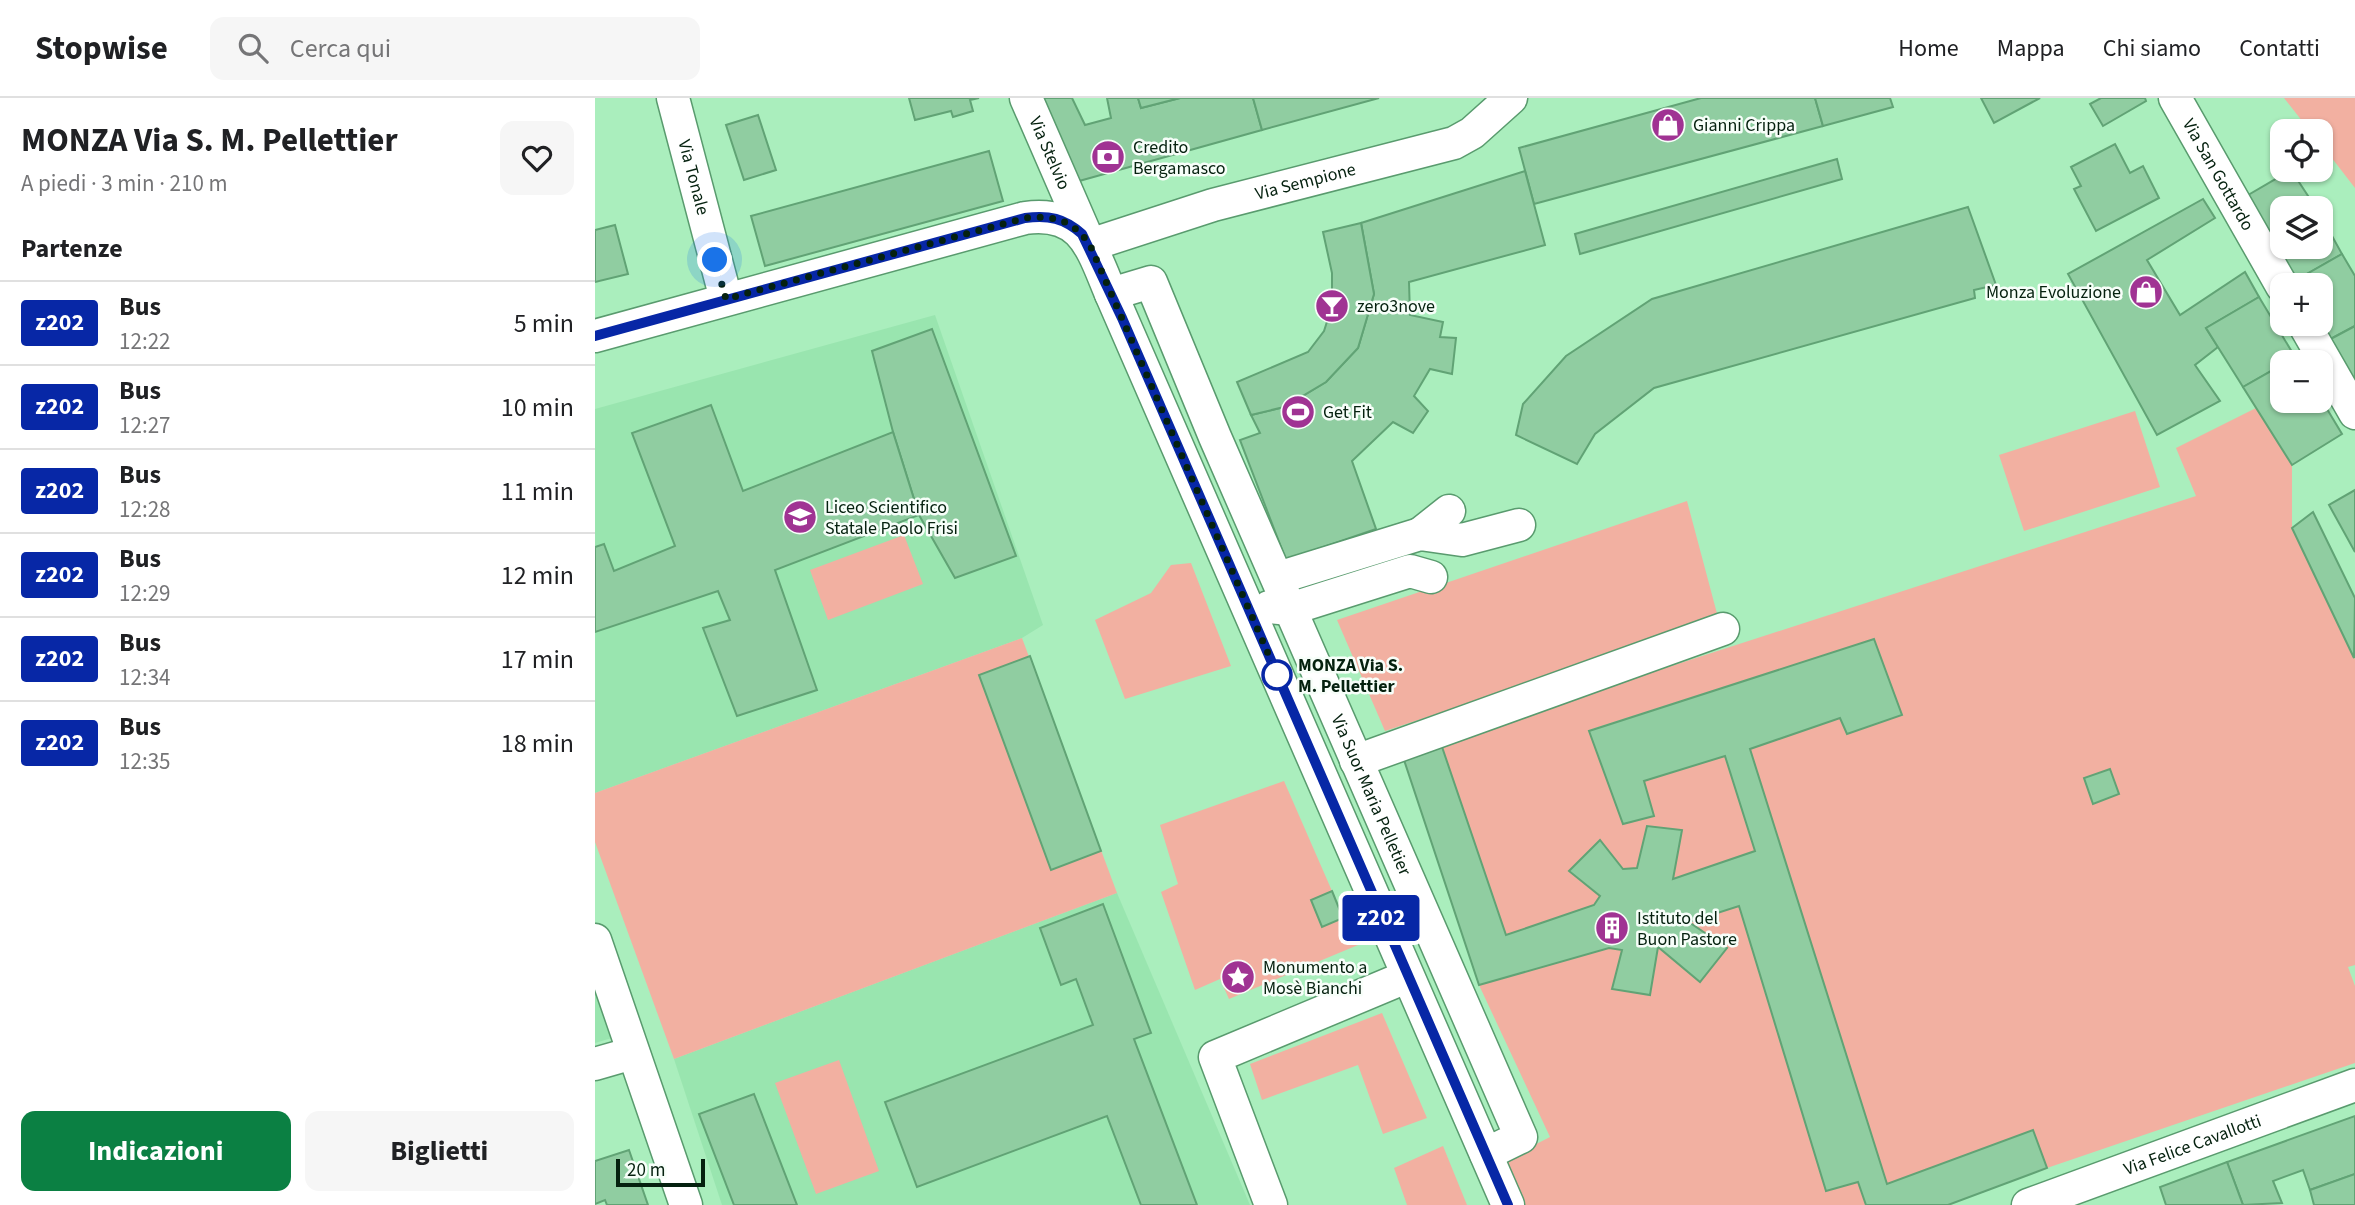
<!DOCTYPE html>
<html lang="it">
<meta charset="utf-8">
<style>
body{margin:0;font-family:"Source Sans 3",sans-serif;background:#f6f6f6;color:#202124;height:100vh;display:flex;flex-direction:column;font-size:26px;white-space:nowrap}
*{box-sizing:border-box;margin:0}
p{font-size:23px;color:#757577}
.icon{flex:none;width:38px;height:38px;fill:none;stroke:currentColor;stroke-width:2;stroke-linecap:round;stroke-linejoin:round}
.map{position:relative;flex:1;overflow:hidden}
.drawer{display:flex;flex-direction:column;background:#fff;width:595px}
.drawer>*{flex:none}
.badge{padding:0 14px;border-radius:5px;font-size:24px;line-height:46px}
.buttons{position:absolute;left:1675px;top:21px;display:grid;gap:14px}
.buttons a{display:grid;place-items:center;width:63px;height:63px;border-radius:14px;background:#fff;box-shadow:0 2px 5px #0004;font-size:35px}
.scale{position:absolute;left:21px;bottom:18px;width:89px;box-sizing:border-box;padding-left:7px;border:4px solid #05210f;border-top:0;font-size:19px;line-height:24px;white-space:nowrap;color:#05210f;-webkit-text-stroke:5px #f7fef9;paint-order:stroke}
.you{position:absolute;width:35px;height:35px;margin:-18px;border:5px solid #fff;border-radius:50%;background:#1a73e8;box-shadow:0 0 0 10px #1a73e833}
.map>.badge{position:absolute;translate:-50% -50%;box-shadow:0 0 0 4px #fff}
h2{padding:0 21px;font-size:26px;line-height:63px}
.round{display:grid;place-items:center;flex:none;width:74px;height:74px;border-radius:14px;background:#f6f6f6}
.summary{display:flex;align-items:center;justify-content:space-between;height:119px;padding:0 21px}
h1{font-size:33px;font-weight:700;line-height:52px}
.primary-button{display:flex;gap:14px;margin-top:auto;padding:14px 21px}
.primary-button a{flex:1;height:80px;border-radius:14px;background:#0b8043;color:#fff;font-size:28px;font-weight:700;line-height:80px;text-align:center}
.primary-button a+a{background:#f6f6f6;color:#202124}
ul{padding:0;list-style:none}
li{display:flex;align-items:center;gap:21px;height:84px;padding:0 21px;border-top:2px solid #e0e0e0}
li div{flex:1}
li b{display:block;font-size:26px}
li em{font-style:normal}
li .badge{min-width:77px;font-weight:700;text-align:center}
header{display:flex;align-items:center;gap:42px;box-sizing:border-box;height:98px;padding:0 35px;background:#fff;border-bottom:2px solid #e0e0e0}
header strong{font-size:33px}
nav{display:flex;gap:38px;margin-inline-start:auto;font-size:24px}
.search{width:490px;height:63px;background:#f6f6f6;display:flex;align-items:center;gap:18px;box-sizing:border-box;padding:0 24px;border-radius:14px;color:#757577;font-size:26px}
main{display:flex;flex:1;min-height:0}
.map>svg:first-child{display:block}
.built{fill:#99e5af}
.green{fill:#f2b0a1}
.building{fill:#90cda1;stroke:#61a375;stroke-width:2}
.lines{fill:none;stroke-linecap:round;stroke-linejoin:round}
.minor-casing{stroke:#599b6e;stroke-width:35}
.minor{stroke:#fff;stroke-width:32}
.line-casing{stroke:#fff;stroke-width:16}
.line{stroke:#0727a6;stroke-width:10}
.walk{stroke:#05210f;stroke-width:7;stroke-dasharray:0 12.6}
.stop-dot{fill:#fff;stroke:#0727a6;stroke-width:3.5}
.labels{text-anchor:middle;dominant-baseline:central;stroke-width:5;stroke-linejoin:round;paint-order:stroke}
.poi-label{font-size:18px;fill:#05210f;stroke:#f7fef9;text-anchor:start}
.street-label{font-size:18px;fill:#05210f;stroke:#f7fef9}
.stop-label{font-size:18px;font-weight:bold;fill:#05210f;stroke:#f7fef9;text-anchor:start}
</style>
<header>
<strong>Stopwise</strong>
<div class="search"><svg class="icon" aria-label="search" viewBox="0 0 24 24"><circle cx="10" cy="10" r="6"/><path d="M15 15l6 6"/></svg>Cerca qui</div>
<nav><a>Home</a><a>Mappa</a><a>Chi siamo</a><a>Contatti</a></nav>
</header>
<main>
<section class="drawer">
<div class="summary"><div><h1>MONZA Via S. M. Pellettier</h1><p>A piedi · 3 min · 210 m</p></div><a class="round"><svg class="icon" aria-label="heart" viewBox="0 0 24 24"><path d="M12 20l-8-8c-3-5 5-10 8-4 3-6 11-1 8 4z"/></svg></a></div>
<h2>Partenze</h2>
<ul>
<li><span class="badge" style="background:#0727a6;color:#fff">z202</span><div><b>Bus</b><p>12:22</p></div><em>5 min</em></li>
<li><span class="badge" style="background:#0727a6;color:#fff">z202</span><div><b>Bus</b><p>12:27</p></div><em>10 min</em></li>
<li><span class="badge" style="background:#0727a6;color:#fff">z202</span><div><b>Bus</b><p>12:28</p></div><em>11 min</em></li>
<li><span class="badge" style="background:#0727a6;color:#fff">z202</span><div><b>Bus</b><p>12:29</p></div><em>12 min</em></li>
<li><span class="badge" style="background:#0727a6;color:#fff">z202</span><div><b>Bus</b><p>12:34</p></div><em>17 min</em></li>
<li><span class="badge" style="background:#0727a6;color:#fff">z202</span><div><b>Bus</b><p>12:35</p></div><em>18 min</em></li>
</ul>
<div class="primary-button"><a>Indicazioni</a><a>Biglietti</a></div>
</section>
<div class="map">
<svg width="1760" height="1107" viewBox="0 0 1760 1107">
<rect width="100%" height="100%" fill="#aaeebd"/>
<g class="built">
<polygon points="340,217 448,527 427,540 0,695 0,311"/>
<polygon points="522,795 655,1107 127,1107 79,961"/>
<polygon points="0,882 20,939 0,945"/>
</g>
<g class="green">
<polygon points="1689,0 1760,0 1760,90 1726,46 1726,33 1715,33"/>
<polygon points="1661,310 1697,367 1697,430 1760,561 1760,867 1753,869 1760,888 1760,965 1452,1070 1438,1033 1292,1086 1155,651 1245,620 1252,636 1307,617 1279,541 994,632 1028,726 1059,717 1049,683 1130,658 1160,753 1078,781 1087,732 1052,728 1042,770 1028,771 1004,742 974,773 1005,798 999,807 911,837 845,643 1601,398 1581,350"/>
<polygon points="1540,313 1565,389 1429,433 1404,357"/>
<polygon points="1092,403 1124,523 790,633 742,522"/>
<polygon points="309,437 328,486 233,522 215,472"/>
<polygon points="596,465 636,568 530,601 500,522 556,495 576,467"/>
<polygon points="427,540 522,795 79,961 0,744 0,695"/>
<polygon points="689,683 737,793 716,802 726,829 748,820 763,847 634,901 625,881 600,892 566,794 583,786 565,727"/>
<polygon points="1144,808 1232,1093 1263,1084 1271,1107 928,1107 908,1063 955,1039 884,887 1014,850 1027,852 1018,891 1054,897 1063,849 1105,883 1132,850 1094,824"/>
<polygon points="787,915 832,1020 788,1036 763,967 667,1002 655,966"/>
<polygon points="244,962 284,1073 221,1096 180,985"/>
<polygon points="848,1048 872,1107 812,1107 799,1070"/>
</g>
<g class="building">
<polygon points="314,0 384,0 375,2 378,13 358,19 356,13 320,22"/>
<polygon points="443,0 477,0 490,27 516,20 512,0 543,0 546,10 585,0 658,0 667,32 477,85"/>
<polygon points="543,0 585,0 546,10"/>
<polygon points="658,0 784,0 667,32"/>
<polygon points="1106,0 1220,0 1228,28 939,106 924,50"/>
<polygon points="1220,0 1295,0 1298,9 1228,28"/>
<polygon points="1386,0 1445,0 1399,25"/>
<polygon points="1506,0 1550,0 1551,3 1508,28 1495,6"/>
<polygon points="163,17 181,72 149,82 131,27"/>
<polygon points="1520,46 1535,75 1548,68 1564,100 1501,133 1479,91 1486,88 1476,69"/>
<polygon points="394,53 408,103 170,168 156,118"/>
<polygon points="1242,61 1247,81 985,156 980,136"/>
<polygon points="1696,72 1721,110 1687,110 1687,149 1726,149 1726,118 1747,156 1696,185 1648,100"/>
<polygon points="930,73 950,147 814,184 815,217 848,224 845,239 861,240 857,276 835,271 819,298 833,313 818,335 798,324 757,363 781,431 691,462 645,342 665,335 656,317 689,309 731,284 763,250 779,196 766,125"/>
<polygon points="1608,101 1620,120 1552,162 1585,217 1650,174 1664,199 1611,230 1623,249 1600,267 1625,303 1562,337 1473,176"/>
<polygon points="1373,109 1401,187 1379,192 1380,200 1059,290 1000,336 982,366 921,337 928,306 971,258 1057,201"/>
<polygon points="766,125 779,196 763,250 731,284 689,309 656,317 642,284 713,254 729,233 737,208 737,175 728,134"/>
<polygon points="20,127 33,176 0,184 0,132"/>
<polygon points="1747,156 1760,178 1760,228 1730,244 1726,226 1726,187 1696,185"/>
<polygon points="1664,199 1700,259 1648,289 1611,230"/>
<polygon points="1760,228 1760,296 1730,244"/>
<polygon points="337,231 421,458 360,480 324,417 298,334 277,253"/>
<polygon points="1687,267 1687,303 1726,301 1747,336 1697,367 1648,289"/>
<polygon points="116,307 148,393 298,334 324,417 180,472 222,592 142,618 108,530 135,522 123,493 0,534 0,449 9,446 19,473 80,448 37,335"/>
<polygon points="1760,392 1760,454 1734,407"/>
<polygon points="1718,414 1760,500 1759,560 1697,430"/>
<polygon points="1279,541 1307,617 1252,636 1245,620 1155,651 1292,1086 1438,1032 1452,1070 1353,1107 1271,1107 1263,1084 1231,1093 1144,808 1094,824 1132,850 1105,884 1063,849 1055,897 1017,891 1027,852 1014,850 884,887 807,656 845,643 911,837 999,807 1005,798 974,773 1005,742 1028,771 1042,770 1052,728 1087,732 1078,781 1160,753 1130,658 1049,683 1059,718 1028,726 994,633"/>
<polygon points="435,558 506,753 456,772 384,577"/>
<polygon points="1515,671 1524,696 1498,706 1489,680"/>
<polygon points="737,793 748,820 727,829 716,802"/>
<polygon points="508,806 556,935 539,941 602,1107 546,1107 512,1018 322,1089 290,1004 498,927 481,881 466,887 445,830"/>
<polygon points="159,996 202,1107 139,1107 104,1016"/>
<polygon points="1760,1018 1760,1076 1715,1092 1708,1072 1678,1083 1687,1105 1648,1107 1632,1064"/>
<polygon points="34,1052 53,1107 12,1107 10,1102 0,1106 0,1063"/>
<polygon points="1632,1064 1648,1107 1571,1107 1565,1089"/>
<polygon points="1760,1076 1760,1107 1719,1107 1715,1092"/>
</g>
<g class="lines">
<g class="minor-casing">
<g id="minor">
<path id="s1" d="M78,0l53,201"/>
<path id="s2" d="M431,0l64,147 123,-40 241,-62 18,-10 39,-35"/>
<path id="s3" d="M1580,0l107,188"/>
<path id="s4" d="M516,196l40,-12 64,155 306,700 -35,17"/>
<polyline points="1709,226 1760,315"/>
<path d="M0,238l430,-118c58,-8 67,31 86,76l397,911"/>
<polyline points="825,436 854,413"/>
<polyline points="683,480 825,436 867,442 924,427"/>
<polyline points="674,509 695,511 815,473 836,479"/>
<polyline points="761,663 1128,531"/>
<polyline points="0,842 91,1107"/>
<polyline points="0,966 38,955"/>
<polyline points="676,1107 620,959 811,879"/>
<path id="s5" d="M1433,1107l327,-120"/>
</g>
</g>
<use href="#minor" class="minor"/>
</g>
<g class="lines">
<g class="line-casing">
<path id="line" d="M0,238l430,-118c24,-3 39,0 57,16l40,84 386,887"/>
</g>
<use href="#line" class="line"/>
<path class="walk" d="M120,162l11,39 299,-81c29,-3 48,2 65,27l191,438 -4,-8"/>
</g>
<defs>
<g id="shop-disc" transform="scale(1.75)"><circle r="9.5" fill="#a03393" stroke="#f7fef9"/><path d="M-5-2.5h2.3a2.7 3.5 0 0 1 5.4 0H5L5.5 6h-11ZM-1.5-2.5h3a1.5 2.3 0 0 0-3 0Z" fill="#fff"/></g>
<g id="bank-disc" transform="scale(1.75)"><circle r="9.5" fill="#a03393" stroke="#f7fef9"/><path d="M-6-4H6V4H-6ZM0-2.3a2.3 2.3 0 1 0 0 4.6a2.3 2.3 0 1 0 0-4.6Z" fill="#fff"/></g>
<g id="bar-disc" transform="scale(1.75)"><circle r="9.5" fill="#a03393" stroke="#f7fef9"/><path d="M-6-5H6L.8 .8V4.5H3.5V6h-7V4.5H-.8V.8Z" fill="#fff"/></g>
<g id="stadium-disc" transform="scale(1.75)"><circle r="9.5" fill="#a03393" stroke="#f7fef9"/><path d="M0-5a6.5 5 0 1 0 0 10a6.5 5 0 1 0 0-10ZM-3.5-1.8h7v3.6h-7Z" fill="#fff"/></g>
<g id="school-disc" transform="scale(1.75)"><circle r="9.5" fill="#a03393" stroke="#f7fef9"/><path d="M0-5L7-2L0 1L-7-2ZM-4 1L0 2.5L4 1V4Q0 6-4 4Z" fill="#fff"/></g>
<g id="building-disc" transform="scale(1.75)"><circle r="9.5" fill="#a03393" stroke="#f7fef9"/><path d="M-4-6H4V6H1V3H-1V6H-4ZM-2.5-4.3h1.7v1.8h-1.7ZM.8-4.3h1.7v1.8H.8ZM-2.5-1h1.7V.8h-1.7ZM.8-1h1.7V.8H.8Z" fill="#fff"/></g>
<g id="sight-disc" transform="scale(1.75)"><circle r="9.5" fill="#a03393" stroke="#f7fef9"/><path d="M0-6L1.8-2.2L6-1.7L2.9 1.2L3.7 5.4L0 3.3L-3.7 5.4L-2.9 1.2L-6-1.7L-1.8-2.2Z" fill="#fff"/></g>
</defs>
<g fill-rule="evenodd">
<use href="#shop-disc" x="1073" y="27"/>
<use href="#bank-disc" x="513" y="59"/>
<use href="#shop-disc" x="1551" y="194"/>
<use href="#bar-disc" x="737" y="208"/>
<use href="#stadium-disc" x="703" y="314"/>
<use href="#school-disc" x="205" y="419"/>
<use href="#building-disc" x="1017" y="830"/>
<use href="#sight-disc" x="643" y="879"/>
</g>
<circle class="stop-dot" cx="682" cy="577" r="14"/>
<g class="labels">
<g class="poi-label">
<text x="1098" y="27">Gianni Crippa</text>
<text x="538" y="49">Credito<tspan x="538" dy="21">Bergamasco</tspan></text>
<text x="1526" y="194" text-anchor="end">Monza Evoluzione</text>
<text x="762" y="208">zero3nove</text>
<text x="728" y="314">Get Fit</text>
<text x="230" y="409">Liceo Scientifico<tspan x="230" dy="21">Statale Paolo Frisi</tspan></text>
<text x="1042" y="820">Istituto del<tspan x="1042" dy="21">Buon Pastore</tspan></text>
<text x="668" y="869">Monumento a<tspan x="668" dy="21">Mosè Bianchi</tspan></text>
</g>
<g class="street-label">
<text stroke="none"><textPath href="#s2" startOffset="60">Via Stelvio</textPath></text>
<text stroke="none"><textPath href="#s3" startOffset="88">Via San Gottardo</textPath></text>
<text stroke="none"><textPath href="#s1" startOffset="82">Via Tonale</textPath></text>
<text stroke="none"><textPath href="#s2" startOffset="385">Via Sempione</textPath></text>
<text stroke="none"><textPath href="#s4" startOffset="600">Via Suor Maria Pelletier</textPath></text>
<text stroke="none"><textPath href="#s5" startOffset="175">Via Felice Cavallotti</textPath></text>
</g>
<g class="stop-label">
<text x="703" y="567">MONZA Via S.<tspan x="703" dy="21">M. Pellettier</tspan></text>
</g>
</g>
</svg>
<div class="buttons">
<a><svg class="icon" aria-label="locate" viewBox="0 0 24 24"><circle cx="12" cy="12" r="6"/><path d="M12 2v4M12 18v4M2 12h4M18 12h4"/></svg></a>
<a><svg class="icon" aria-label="layers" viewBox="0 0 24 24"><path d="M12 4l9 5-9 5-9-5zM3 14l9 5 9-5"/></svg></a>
<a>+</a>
<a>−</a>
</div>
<div class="scale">20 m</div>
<div class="you" style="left:120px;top:162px"></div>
<b class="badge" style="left:786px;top:820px;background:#0727a6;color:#fff">z202</b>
</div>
</main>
